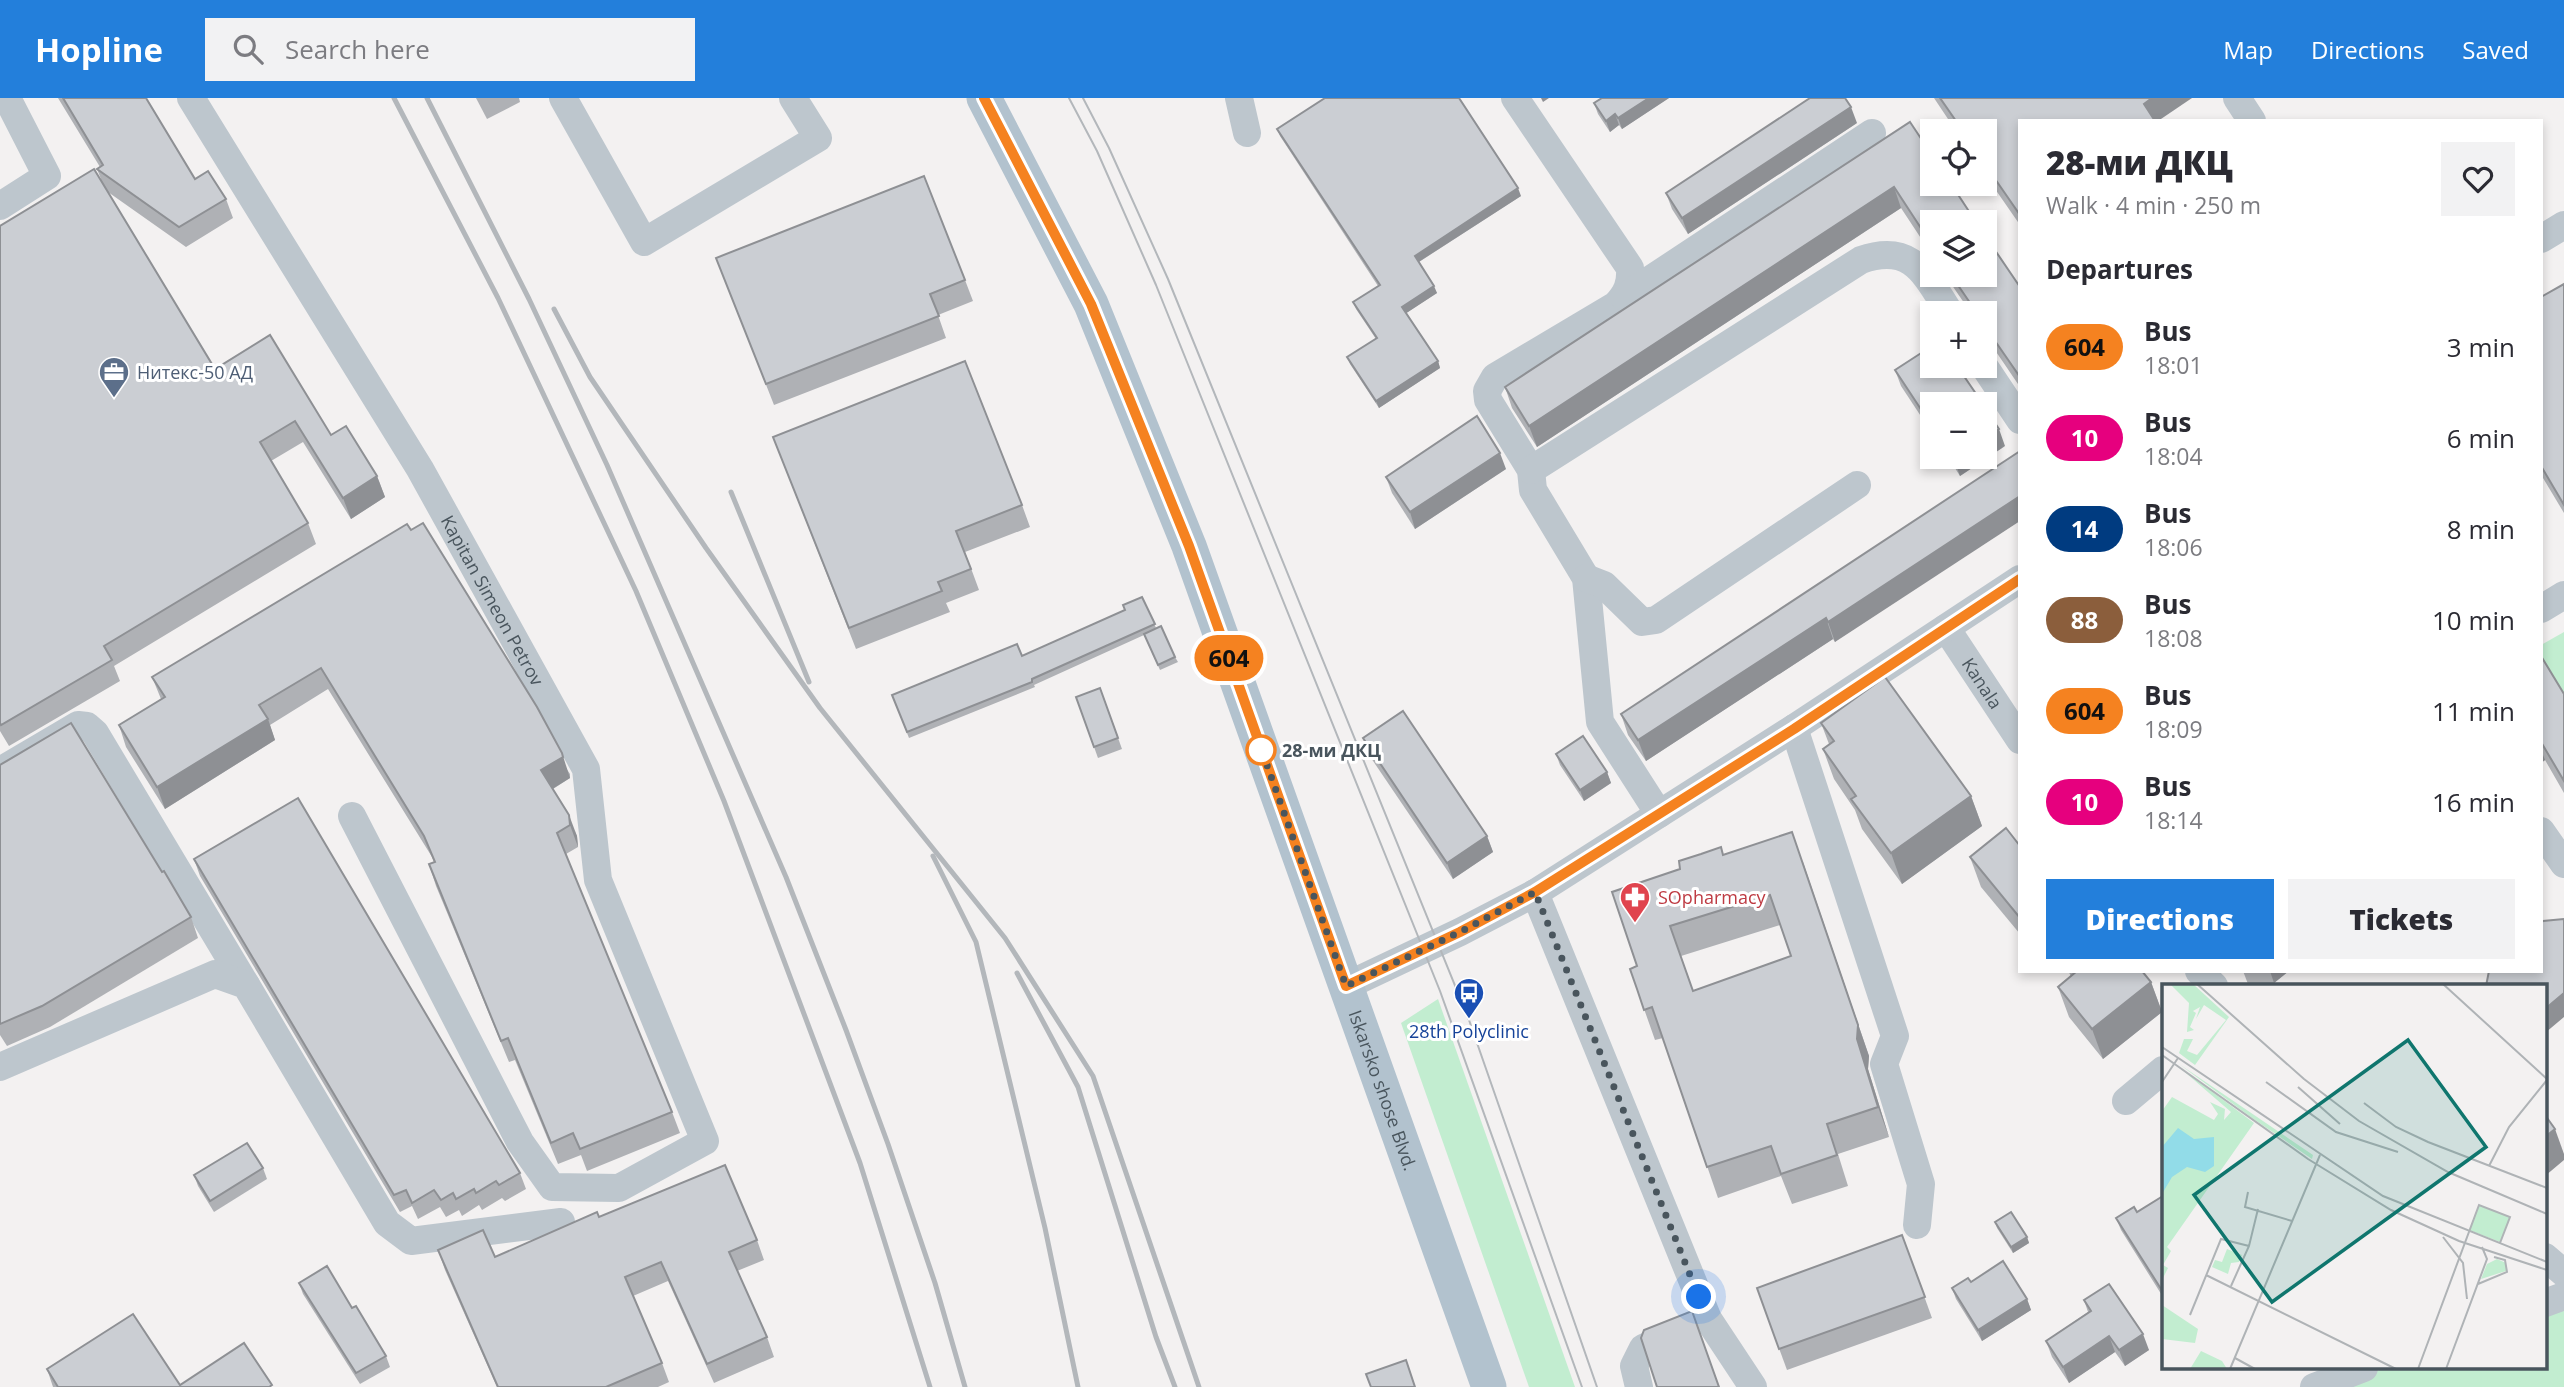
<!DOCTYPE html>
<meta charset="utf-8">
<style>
body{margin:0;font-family:"Open Sans",sans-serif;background:#f2f2f3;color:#2b2b33;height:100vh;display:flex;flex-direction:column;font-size:26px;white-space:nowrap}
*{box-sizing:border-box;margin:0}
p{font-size:23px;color:#7c7c81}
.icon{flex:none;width:38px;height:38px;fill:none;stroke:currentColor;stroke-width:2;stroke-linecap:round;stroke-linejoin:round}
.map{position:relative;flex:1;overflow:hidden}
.side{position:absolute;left:2018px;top:21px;width:525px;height:854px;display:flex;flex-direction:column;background:#fff;border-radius:0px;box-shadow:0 4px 10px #0003}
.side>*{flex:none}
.badge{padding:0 14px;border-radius:23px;font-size:24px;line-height:46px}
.controls{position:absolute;left:1920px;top:21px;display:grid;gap:14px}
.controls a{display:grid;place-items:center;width:77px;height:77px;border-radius:0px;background:#fff;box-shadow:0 4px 10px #0003;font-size:35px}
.you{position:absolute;width:35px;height:35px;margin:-18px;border:5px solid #fff;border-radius:50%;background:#1a73e8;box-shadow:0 0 0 10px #1a73e833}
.map>.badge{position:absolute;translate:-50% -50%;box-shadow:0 0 0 4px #fff}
h2{padding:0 28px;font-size:26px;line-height:63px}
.round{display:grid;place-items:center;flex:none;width:74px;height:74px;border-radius:0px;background:#f2f2f3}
.summary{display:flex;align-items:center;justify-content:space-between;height:119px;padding:0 28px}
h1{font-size:33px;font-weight:800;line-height:52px}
.cta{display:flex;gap:14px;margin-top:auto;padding:14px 28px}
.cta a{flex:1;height:80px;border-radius:0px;background:#237fdb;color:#fff;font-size:28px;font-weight:800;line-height:80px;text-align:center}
.cta a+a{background:#f2f2f3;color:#2b2b33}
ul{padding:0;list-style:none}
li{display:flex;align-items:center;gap:21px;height:91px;padding:0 28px}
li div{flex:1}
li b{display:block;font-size:26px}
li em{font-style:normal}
li .badge{min-width:77px;font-weight:700;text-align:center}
header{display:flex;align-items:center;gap:42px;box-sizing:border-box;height:98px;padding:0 35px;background:#237fdb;color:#fff}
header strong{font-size:33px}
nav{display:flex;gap:38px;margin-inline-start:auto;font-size:24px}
.search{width:490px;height:63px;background:#f2f2f3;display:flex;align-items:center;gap:18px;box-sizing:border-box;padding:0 24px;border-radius:0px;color:#7c7c81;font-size:26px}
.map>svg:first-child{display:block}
.green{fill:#c2edd0}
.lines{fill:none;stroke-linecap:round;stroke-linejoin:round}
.minor{stroke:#bdc6cd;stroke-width:28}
.major{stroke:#b2c2ce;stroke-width:35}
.tram{stroke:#b3b7bb;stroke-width:2}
.rail{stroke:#b3b7bb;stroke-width:5}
.wall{fill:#afb1b5;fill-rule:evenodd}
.shaded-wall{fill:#8e9094}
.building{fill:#cbced3;stroke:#8e9094;stroke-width:2;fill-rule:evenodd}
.line-casing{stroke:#fff;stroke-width:16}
.line{stroke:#f58220;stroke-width:10}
.walk{stroke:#49555d;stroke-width:7;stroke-dasharray:0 12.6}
.stop-dot{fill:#fff;stroke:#f58220;stroke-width:3.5}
.labels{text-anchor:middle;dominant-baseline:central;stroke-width:6;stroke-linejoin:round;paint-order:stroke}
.service-label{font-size:18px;fill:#4e5e75;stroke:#fff;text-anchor:start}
.street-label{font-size:18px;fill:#49555d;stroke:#fff}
.stop-label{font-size:18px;font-weight:bold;fill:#49555d;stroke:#fff;text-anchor:start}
.health-label{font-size:18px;fill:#be3a42;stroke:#fff;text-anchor:start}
.transit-label{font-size:18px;fill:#164399;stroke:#fff}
.inset-road{fill:none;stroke:#afb3b6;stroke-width:2}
.view{fill:#0f766e;fill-opacity:0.15;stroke:#0f766e;stroke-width:3.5}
.inset-edge{fill:none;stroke:#49555d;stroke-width:3.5}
</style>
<header>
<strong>Hopline</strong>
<div class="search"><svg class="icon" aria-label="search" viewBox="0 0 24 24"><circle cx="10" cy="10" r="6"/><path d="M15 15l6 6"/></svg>Search here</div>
<nav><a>Map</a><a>Directions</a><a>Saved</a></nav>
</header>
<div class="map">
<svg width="2564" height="1289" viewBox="0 0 2564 1289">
<rect width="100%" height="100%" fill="#f3f1f1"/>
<g class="green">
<polygon points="2564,534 2564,601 2541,562 2541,547"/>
<polygon points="1438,901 1575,1289 1529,1289 1401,925"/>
<polygon points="2564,1210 2564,1289 2334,1289 2385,1270 2545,1270 2545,1216"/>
</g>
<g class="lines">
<g class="minor">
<path id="s1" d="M191,0l229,371 166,300 12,111 107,261 -86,47 -67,-1 -32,-45 -168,-326"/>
<polyline points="563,0 644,144 818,40 793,0"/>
<polyline points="1239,0 1247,35"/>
<path d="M1515,0l115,170c1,16 -3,25 -14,37l-121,72 -8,14 1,9 43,70 2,20 53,88 14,144 59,92"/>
<polyline points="2237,0 2252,23"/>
<polyline points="0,108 47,78 7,0"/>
<polyline points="2541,141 2564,127"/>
<polyline points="1624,199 1872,35"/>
<polyline points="1984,268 2020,322"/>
<path d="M1531,372l330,-210c52,-18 64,15 89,53"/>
<polyline points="1586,480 1604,487 1642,524 1656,522 1857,387"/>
<polyline points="2541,511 2564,497"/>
<path id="s2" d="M1946,530l74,112"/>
<polyline points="1794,630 1895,938 1884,966 1921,1086 1917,1127"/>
<polyline points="0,673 78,627 87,628 95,635 246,887"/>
<polyline points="2541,733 2564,766"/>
<polyline points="1535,795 1708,1221 1753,1289"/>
<polyline points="2199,873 2214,888"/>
<polyline points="1346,888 1460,834 1535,795 1794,630 2020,481"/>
<polyline points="0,969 215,876 246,887 387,1125 411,1143 561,1124"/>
<polyline points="2126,1003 2163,972"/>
<polyline points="2545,1159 2564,1175"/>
<polyline points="2545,1205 2564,1198"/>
<polyline points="1639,1289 1634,1268 1643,1250 1677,1235"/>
<polyline points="2314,1289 2364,1270"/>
</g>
<path class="major" id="s3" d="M984,0l107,206 98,242 300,841"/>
<g class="tram">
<polyline points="1069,0 1097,53 1156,187 1440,893 1582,1289"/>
<polyline points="1083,0 1109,50 1168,181 1469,922 1597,1289"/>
</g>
<g class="rail">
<polyline points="394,0 498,200 636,493 724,703 860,1065 930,1289"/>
<polyline points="427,0 529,201 607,367 786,779 846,932 888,1046 935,1185 965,1289"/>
<polyline points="554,211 590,279 706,450 820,610 1005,840 1093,978 1199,1289"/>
<polyline points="731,394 809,584"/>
<polyline points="933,758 976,844 1045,1130 1078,1289"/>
<polyline points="1017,875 1078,989 1156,1239 1175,1289"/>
</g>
</g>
<g class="wall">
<polygon points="58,0 146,0 195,81 226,101 233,120 186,149 108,94 215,271 331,337 377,378 385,399 351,421 303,344 271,363 308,425 316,446 114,568 120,583 9,648 0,633 0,128 101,81 97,71 100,69"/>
<polygon points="476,0 519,0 520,4 487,21"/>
<polygon points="1601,0 1669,0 1622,31 1619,27 1610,34 1598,16 1594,5"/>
<polygon points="1934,0 2192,0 2020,23 2020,127 1984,75 1984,33 1956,33"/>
<polygon points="1910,24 1932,124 1932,157 1901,110 1537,349 1512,310 1505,289"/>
<polygon points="1857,25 1688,136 1672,111 1666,95"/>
<polygon points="1277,31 1521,98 1419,164 1437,195 1406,215 1438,263 1440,270 1379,310 1350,266 1347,259 1376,241 1356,211 1353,204 1378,188 1280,38"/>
<polygon points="716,160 965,182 973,203 938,217 946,240 774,307"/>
<polygon points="1945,177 1984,177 2020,189 2020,289 1984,236 1984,215 1971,215"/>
<polygon points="2564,186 2564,415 2543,380 2541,373 2541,199"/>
<polygon points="1895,272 1932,306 1932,335 1901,288"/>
<polygon points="773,339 1022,407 1030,429 965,454 979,492 946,505 950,514 856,551"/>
<polygon points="2005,348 1960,378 1948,359 1984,359"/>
<polygon points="2020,353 1835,544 1833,541 1646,663 1628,637 1621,616"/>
<polygon points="1506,371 1415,431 1392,395 1386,379"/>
<polygon points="407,426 570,676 570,680 553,691 577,738 578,749 566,756 672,1014 680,1035 587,1073 581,1057 558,1066 515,962 509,964 436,788 429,766 434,764 432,759 328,591 270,627 275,642 165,711 126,649 119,627 161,601 152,579"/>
<polygon points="1142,499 1156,530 1175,559 1178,564 1160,572 1144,537 1034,587 1035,589 909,640 892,597 1022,558 1125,512"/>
<polygon points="2541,558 2564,596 2564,695 2545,662 2541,665"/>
<polygon points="1100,590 1122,651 1098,660 1076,599"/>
<polygon points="1821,625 1971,698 1982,728 1902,786 1862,731 1855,712 1834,681 1823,651 1829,646"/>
<polygon points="1363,640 1487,738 1493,754 1453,781 1369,657"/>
<polygon points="1556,656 1607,674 1611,685 1584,703 1560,667"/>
<polygon points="0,667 162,774 191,819 198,840 50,929 7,948 0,937"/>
<polygon points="2020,748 2020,836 1981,789 1970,759"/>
<path d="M1723,757l80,7 66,194 -1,13 21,68 -51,17 10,32 -56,18 -11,-28 -63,22 -55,-160 -8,2 -18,-51v-23l43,-97zM1780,827l11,31 -98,35 -12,-35z"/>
<polygon points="194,761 520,1075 526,1091 505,1103 502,1100 482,1112 479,1107 462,1118 459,1112 446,1119 440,1109 418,1121 412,1108 400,1114 200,778"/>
<polygon points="2068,873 2142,873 2151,884 2162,914 2103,961 2069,919 2058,889 2071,878"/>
<polygon points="2243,873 2289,873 2274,885 2248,886"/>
<polygon points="263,1070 267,1081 214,1114 198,1088 194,1077"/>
<polygon points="2163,1098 2163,1199 2121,1132 2116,1120 2137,1114"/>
<polygon points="599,1119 757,1142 764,1162 737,1173 767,1239 774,1259 714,1285 668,1183 633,1198 662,1265 669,1284 658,1289 497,1289 445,1172 438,1152 495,1159"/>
<polygon points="1995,1124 2027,1139 2029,1145 2013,1155 1997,1130"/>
<polygon points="1902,1137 1932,1220 1787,1272 1757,1190"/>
<polygon points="1971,1184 2027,1201 2031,1212 1982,1243 1956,1201 1952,1190"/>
<polygon points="299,1185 352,1210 386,1258 390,1269 360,1286 303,1196"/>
<polygon points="2084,1202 2149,1252 2125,1268 2115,1254 2069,1285 2052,1259 2046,1243 2088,1214"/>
<polygon points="47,1271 180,1287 272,1289 53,1289"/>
</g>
<g class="shaded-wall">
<polygon points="1541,0 1549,0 1543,4"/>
<polygon points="1649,0 1669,0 1622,31 1618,20"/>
<polygon points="2152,0 2192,0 2158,23 2150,23 2144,6"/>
<polygon points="1851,9 1857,25 1688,136 1682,120"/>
<polygon points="1615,16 1619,27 1610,34 1606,23"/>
<polygon points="1894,89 1901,110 1537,349 1529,328"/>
<polygon points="1518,90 1521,98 1417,165 1415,158"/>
<polygon points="1434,188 1437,195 1405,216 1402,209"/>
<polygon points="1438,263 1440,270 1379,310 1376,303"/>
<polygon points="1999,331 2005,348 1960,378 1954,361 1958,359 1984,359 1984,341"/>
<polygon points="1500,355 1506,371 1415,431 1410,414"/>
<polygon points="377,378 385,399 351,421 343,400"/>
<polygon points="2020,398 2020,423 1835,544 1828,524"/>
<polygon points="1826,520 1833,541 1646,663 1638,642"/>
<polygon points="268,621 275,642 165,711 157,689"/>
<polygon points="2541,652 2545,662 2541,665"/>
<polygon points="562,655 570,680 549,693 541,672"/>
<polygon points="1607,674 1611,685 1584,703 1580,692"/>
<polygon points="1971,698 1982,728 1902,786 1891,755"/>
<polygon points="569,717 577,738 578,749 570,727"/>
<polygon points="1792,734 1869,958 1868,971 1889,1039 1878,1009"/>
<polygon points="1487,738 1493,754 1453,781 1447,765"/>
<polygon points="2270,873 2289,873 2274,885"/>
<polygon points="2151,884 2162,914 2103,961 2092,931"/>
<polygon points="2564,895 2564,919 2545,935 2545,911"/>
<polygon points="2555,1031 2564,1056 2564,1062 2545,1078 2545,1039"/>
<polygon points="2027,1139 2029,1145 2013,1155 2011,1149"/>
<polygon points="2027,1201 2031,1212 1982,1243 1978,1232"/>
<polygon points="2143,1236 2149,1252 2125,1268 2119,1252"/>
<polygon points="2109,1238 2115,1254 2069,1285 2063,1269"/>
</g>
<g class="building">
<polygon points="63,0 146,0 195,81 208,73 226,101 179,129 97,71 103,67"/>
<polygon points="1325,0 1459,0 1518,90 1415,158 1434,188 1402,209 1438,263 1376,303 1347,259 1377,240 1353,204 1380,187 1277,31"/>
<polygon points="1602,0 1649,0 1618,20 1615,16 1606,23 1594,5"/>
<polygon points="1810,0 1845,0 1851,9 1682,120 1666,95"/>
<polygon points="1940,0 2152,0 2144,6 2155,23 2020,23 2020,117 1984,65 1984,33 1963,33"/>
<polygon points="1910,24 1932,57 1932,86 1951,86 1976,124 1932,124 1932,147 1894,89 1529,328 1505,289"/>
<polygon points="94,71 215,271 270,237 331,337 346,328 377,378 343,400 295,323 260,344 308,425 104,548 112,562 1,627 0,625 0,128"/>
<polygon points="924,78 965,182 930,196 939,218 766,286 716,160"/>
<polygon points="1984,136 2020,189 2020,279 1984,227 1984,215 1977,215 1951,177 1984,177"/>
<polygon points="2564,186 2564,407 2541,368 2541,199"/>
<polygon points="1932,248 1932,268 1957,268 1983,306 1932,306 1932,328 1895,272"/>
<polygon points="965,263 1022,407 956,433 971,471 938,484 942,493 849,530 773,339"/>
<polygon points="1984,309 1999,331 1984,341"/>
<polygon points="1477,318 1500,355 1410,414 1386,379"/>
<polygon points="2020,353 2020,398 1828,524 1826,520 1638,642 1621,616"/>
<polygon points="423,425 537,609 562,655 563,659 541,672 569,717 570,727 557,735 672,1014 580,1051 573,1035 551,1045 508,940 501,943 429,766 435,764 424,738 321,570 259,607 268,621 157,689 119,627 165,599 152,579 407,426 411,432"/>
<polygon points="1142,499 1155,526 1032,581 1032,584 907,634 892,597 1017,546 1022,558 1125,512 1123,507"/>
<polygon points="1161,528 1175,559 1158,567 1144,536"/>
<polygon points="2541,558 2564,596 2564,683 2541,644"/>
<polygon points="1885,579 1971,698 1891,755 1851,701 1856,698 1823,651 1834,643 1821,625"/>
<polygon points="1100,590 1118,640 1094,649 1076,599"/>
<polygon points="1403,613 1487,738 1447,765 1363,640"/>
<polygon points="71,625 162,774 164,773 191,819 42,908 0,926 0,667"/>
<polygon points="1583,638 1607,674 1580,692 1556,656"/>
<polygon points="298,700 520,1075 499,1087 496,1083 476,1095 474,1091 456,1101 453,1095 441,1102 434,1092 412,1105 406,1092 394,1097 194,761"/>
<polygon points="2006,730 2020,748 2020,820 1970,759"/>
<path d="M1792,734l66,193 -1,14 21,68 -51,17 10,31 -56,19 -10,-28 -64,21 -55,-160 -8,3 -7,-21 -7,-20 7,-3 -25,-74 68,-23 -1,-8 22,-7 20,-7 2,8zM1770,797l21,61 -98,35 -23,-65z"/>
<polygon points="2564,821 2564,895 2545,911 2545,888 2486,888 2489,873 2541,873 2541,825 2543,823"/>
<polygon points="2077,873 2142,873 2151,884 2092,931 2058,889"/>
<polygon points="2545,1017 2555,1031 2545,1039"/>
<polygon points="247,1045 263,1070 210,1103 194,1077"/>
<polygon points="725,1067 757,1142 729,1154 767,1239 707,1266 661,1164 625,1179 662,1265 606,1289 498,1289 438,1152 483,1132 495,1159 597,1114 599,1119"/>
<polygon points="2163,1098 2163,1194 2116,1120 2134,1109 2137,1114"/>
<polygon points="2011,1114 2027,1139 2011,1149 1995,1124"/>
<polygon points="1902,1137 1925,1199 1779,1251 1757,1190"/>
<polygon points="2003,1163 2027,1201 1978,1232 1952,1190 1968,1180 1971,1184"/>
<polygon points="327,1168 352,1210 356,1208 386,1258 356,1275 299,1185"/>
<polygon points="2109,1186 2143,1236 2119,1252 2109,1238 2063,1269 2046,1243 2091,1213 2084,1202"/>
<polygon points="1692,1213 1719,1289 1657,1289 1641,1240 1644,1232"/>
<polygon points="133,1216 180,1287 244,1245 272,1287 269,1289 58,1289 47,1271"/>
<polygon points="1406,1262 1415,1289 1371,1289 1366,1276"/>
</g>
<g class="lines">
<g class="line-casing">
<polyline id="line" points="984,0 1091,206 1189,448 1346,888 1460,834 1535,794 1794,631 2020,481"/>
</g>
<use href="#line" class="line"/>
<polyline class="walk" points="1261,652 1258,642 1346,888 1460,834 1535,794 1699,1199"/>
</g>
<defs>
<g id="office-pin" transform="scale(1.575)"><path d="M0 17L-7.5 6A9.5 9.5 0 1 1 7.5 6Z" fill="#5c6f8a" stroke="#fff"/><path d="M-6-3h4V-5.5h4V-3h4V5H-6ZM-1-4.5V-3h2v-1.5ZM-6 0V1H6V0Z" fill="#fff"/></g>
<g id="pharmacy-pin" transform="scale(1.575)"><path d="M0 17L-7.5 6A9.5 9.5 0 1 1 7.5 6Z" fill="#e0444e" stroke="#fff"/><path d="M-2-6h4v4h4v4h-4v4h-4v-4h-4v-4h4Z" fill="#fff"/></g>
<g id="bus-pin" transform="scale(1.575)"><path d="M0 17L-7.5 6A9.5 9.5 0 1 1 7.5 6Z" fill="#1a4fb4" stroke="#fff"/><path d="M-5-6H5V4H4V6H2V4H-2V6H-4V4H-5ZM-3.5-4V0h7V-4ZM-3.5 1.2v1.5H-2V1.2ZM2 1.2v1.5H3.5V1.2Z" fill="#fff"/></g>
</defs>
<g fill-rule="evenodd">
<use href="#office-pin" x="114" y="274"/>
<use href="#pharmacy-pin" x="1635" y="799"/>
<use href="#bus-pin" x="1469" y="895"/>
</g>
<circle class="stop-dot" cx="1261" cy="652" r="14"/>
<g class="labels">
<g class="service-label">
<text x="137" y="274">Нитекс-50 АД</text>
</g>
<g class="street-label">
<text stroke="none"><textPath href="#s1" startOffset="586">Kapitan Simeon Petrov</textPath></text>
<text stroke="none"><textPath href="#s2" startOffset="66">Kanala</textPath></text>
<text stroke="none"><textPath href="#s3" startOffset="1071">Iskarsko shose Blvd.</textPath></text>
</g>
<g class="stop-label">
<text x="1282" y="652">28-ми ДКЦ</text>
</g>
<g class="health-label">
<text x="1658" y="799">SOpharmacy</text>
</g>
<g class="transit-label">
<text x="1469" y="933">28th Polyclinic</text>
</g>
</g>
<g transform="translate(2162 886)">
<rect width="385" height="385" fill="#f3f1f1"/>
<path d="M8,0h23l36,33 -34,48 -16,-12 5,-14h9l-6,12 10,4 29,-35 -22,-15 -8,14 4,-12 -7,4 3,2 -6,14 4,3 -7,2 2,-29zM17,80l134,91 -1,4 -60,-41zM17,83l75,56 -87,124 4,4 -8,14 5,3 -6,12v-169l10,-14 42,23 4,-6 -8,-12 15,7 -1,11 7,-8zM317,221l31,12 -10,25 -31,-12zM65,265l15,6 -3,7 -8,1 -3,11 -16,-7 3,-7 7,2zM335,275l9,4v8l-25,8 6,-15zM0,321l36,24 -3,14 -33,-4zM39,367l21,10 5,8h-37z" fill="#c2edd0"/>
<path d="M16,144l16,11 20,-2v29l-9,6 -18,-5 -15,10 -10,17v-47z" fill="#92dce8"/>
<path class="inset-road" d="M35,0l107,95 55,42 89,51 99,42M281,0l104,95M0,63l221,149 164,66M0,71l146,104 83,51 68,31 88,29M0,98l16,-24M104,98l70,50 62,20M136,103l42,37M202,119l32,24 32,15 119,46M327,182l20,-39 38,-47M86,208l-3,15 47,14M281,253l20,26 4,36M44,291l190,94M316,300l29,-12 -2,-12 -11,-3M69,302l18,-40 9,-37M28,331l31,-76 28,7M73,374l20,11M68,385l90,-214M256,385l61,-164 31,12 -10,26M284,385l41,-110 -5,-12"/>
<path class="view" d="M246,56l78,107 -214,155 -78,-107z"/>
<rect width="385" height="385" class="inset-edge"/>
</g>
</svg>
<div class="controls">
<a><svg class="icon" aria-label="locate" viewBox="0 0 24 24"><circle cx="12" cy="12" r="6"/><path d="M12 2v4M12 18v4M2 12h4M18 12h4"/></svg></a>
<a><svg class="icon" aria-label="layers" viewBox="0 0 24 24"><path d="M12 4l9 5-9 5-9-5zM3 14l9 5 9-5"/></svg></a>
<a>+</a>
<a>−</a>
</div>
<div class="you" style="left:1699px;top:1199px"></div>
<b class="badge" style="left:1229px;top:560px;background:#f58220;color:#111">604</b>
<section class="side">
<div class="summary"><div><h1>28-ми ДКЦ</h1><p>Walk · 4 min · 250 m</p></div><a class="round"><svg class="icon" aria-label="heart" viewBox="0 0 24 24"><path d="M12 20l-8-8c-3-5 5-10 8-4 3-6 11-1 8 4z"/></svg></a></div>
<h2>Departures</h2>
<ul>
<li><span class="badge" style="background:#f58220;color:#111">604</span><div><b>Bus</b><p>18:01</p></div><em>3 min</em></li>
<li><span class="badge" style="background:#e6007e;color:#fff">10</span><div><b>Bus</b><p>18:04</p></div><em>6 min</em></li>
<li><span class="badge" style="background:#003b80;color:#fff">14</span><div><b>Bus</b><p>18:06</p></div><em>8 min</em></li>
<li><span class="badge" style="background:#8b5e3c;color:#fff">88</span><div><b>Bus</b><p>18:08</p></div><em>10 min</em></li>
<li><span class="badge" style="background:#f58220;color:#111">604</span><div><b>Bus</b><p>18:09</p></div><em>11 min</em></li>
<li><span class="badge" style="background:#e6007e;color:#fff">10</span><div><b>Bus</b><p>18:14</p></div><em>16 min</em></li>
</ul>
<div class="cta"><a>Directions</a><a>Tickets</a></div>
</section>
</div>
